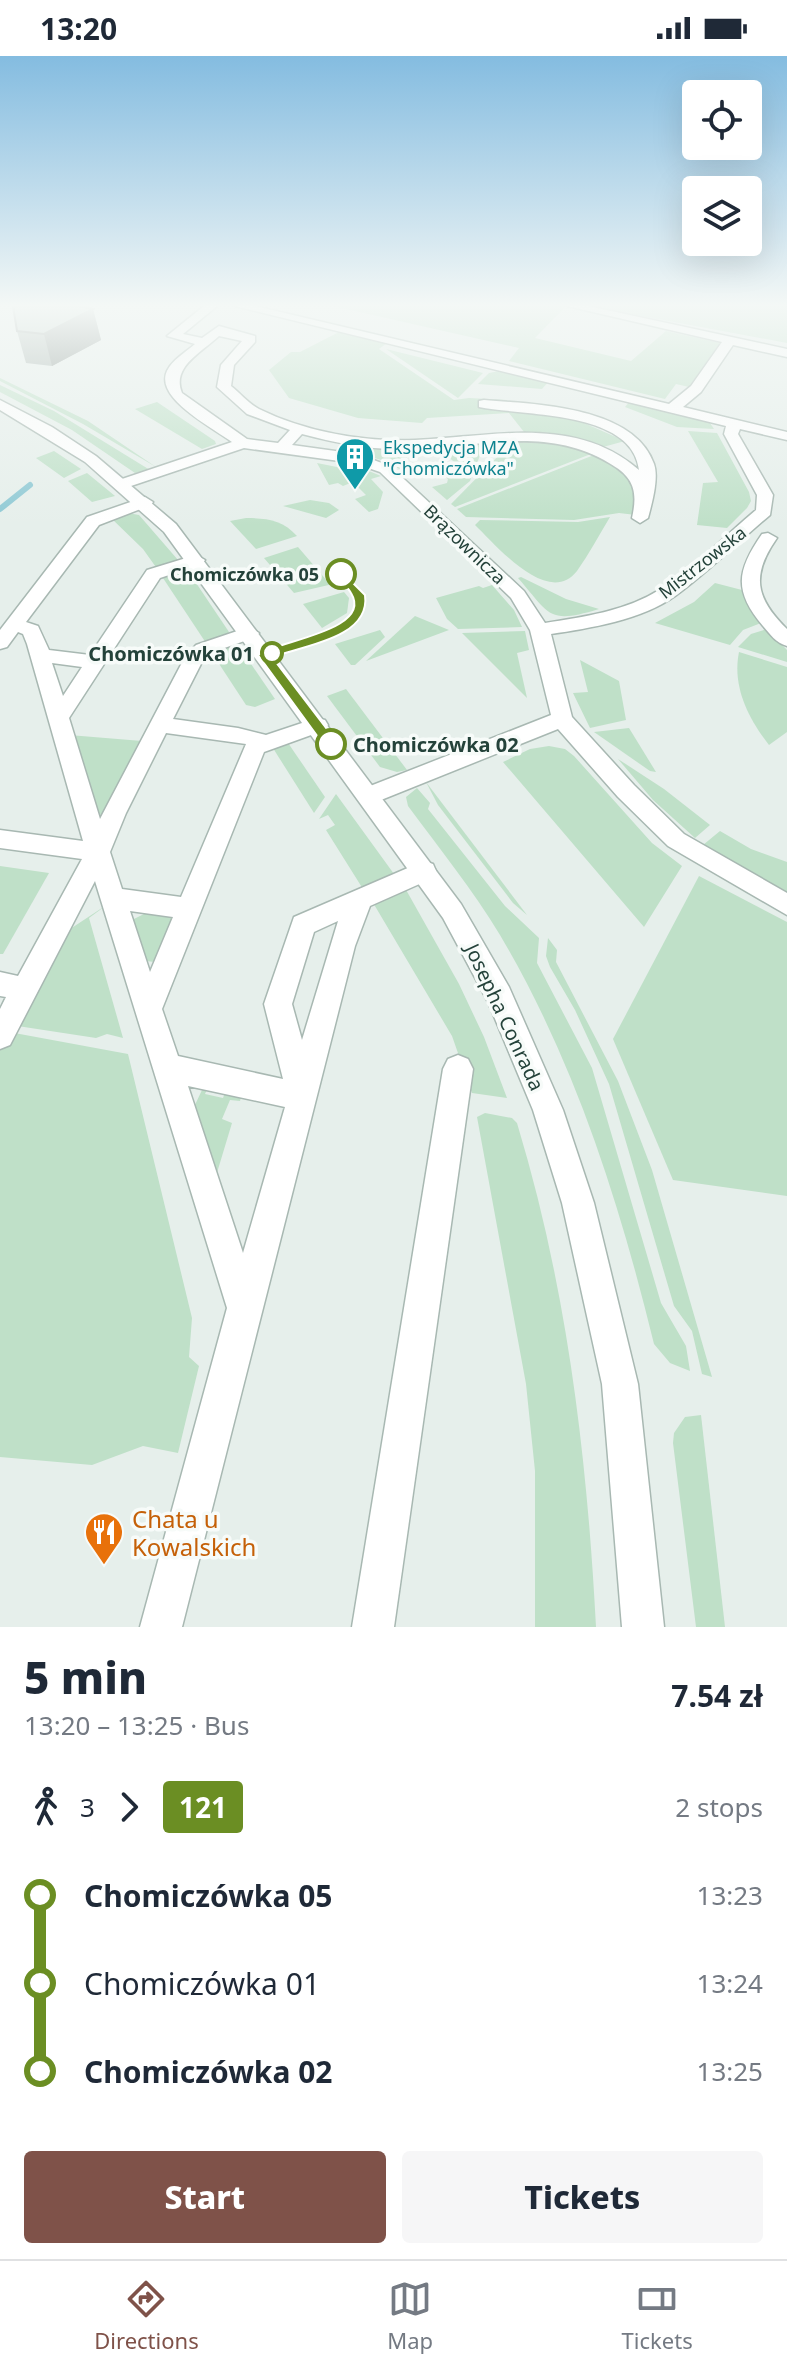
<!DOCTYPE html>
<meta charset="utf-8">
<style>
body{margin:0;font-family:"Noto Sans",sans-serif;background:#f6f6f7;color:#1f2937;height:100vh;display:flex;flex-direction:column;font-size:30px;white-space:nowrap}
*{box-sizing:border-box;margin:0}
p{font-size:26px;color:#747a83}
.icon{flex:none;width:44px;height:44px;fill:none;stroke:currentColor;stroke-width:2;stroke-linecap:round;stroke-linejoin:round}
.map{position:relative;height:1571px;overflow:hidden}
.details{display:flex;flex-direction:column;background:#fff;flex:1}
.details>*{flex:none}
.badge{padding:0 16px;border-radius:6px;font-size:28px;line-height:52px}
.tools{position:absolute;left:682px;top:24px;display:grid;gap:16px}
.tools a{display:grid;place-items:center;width:80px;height:80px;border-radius:8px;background:#fff;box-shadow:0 8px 32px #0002;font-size:40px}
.map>.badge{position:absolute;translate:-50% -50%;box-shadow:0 0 0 4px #fff}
.legs{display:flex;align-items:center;gap:12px;height:88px;padding:0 24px;font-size:26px}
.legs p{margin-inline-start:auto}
.summary{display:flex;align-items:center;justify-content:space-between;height:136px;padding:0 24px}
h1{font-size:44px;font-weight:800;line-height:60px}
.primary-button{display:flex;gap:16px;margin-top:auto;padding:16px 24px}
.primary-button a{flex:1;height:92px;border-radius:8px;background:#7f5249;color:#fff;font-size:32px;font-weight:800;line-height:92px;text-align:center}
.primary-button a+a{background:#f6f6f7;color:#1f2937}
ul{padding:0 24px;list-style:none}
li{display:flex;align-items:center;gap:28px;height:88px;font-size:30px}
li i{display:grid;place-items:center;width:12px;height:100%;margin:0 10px;background:currentColor}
li i::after{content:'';width:20px;height:20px;margin:-10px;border:6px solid;border-radius:50%;background:#fff}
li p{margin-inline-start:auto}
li:first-child i{background:linear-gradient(#0000 50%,currentColor 0)}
li:last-child i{background:linear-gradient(currentColor 50%,#0000 0)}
.status{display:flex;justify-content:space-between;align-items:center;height:56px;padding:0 40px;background:#fff;direction:ltr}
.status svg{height:22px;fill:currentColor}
.dock{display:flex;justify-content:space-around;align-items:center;height:112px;border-top:2px solid #e0e1e3;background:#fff;font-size:22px;color:#747a83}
.dock a{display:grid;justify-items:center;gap:4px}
.dock .active{color:#7f5249}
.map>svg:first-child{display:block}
.green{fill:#bfe0c8}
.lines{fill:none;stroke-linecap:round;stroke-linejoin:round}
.stream{stroke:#8ec9d4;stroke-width:6}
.minor-casing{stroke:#a8b8b2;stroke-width:3}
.tertiary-casing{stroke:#a8b8b2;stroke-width:3}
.minor{fill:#fff;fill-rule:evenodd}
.tertiary{fill:#fff;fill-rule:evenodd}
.wall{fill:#a1aea9}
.shaded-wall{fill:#838d89}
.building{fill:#bbcac4;stroke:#838d89;stroke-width:2}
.line-1{fill:#6b8e23;stroke:#fff;stroke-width:2}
.stop-1-dot{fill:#fff;stroke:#6b8e23;stroke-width:4}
.labels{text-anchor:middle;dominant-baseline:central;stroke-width:7;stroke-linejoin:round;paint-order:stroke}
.far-culture-label{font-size:18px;fill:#0d838f;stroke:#f7fbf9;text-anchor:start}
.far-street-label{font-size:18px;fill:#24423a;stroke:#f7fbf9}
.far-stop-label{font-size:18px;font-weight:bold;fill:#24423a;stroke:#f7fbf9;text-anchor:end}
.stop-label{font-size:20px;font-weight:bold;fill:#24423a;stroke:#f7fbf9;text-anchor:end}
.street-label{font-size:20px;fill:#24423a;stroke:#f7fbf9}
.near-food-label{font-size:24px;fill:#c56008;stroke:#f7fbf9;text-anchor:start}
</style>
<div class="status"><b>13:20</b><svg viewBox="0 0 49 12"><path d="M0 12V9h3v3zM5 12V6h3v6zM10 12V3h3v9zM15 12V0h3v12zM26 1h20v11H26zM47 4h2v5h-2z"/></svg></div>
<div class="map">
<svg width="787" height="1571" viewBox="0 0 787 1571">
<rect width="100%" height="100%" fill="#e6efeb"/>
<g class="green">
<polygon points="333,250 566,250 535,282 631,305 666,275 720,287 689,331 676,328 665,343 509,305 519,292"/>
<polygon points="588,250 787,250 787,287"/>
<polygon points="339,276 387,287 379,293 454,344 469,342 507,344 503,352 575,363 625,385 603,391 552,379 524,376 509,357 427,362 422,367 358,362 289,342 269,314 291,296 300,296"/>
<polygon points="386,293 483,317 458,342"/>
<polygon points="499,315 550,324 542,333 478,328 489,317"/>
<polygon points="0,322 88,365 156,411 83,368 0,325"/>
<polygon points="0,329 54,355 150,414 135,417 72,374 0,336"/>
<polygon points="631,344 708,364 714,373 677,371 625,351"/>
<polygon points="157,346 215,385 216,388 202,393 135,353"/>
<polygon points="688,375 717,377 749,436 751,445 747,452 727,472 697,469 703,427 718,426"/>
<polygon points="517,381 596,396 455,451 451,448"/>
<polygon points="486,384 470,425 447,444 432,431 447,427 448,423 441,417 460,411 437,391"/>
<polygon points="367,389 406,391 408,413 401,414 388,406 361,398"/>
<polygon points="54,395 81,413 64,422 36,402"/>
<polygon points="599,397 635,427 636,459 619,457 574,464 466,461 457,453"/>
<polygon points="317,407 347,413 352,408 381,420 371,423 383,436 378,453 369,456 355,443 366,439 353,426 343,430 338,427 329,429"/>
<polygon points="87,417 115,440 92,446 68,425"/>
<polygon points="310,444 329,447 339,454 326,462 283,450"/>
<polygon points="128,457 139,459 178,504 175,509 158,514 143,493 111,462"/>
<path d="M610,461c-11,18 -21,37 -33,54 -29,37 -81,-26 -102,-46l5,-5 98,2z"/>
<path d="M246,462c21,0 37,2 51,18l-41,13 -26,-28z"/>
<polygon points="298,491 328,526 333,528 294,537 264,502"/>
<polygon points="186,512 229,576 224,582 206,587 161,519"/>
<path d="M521,521l45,22 33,10c-52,16 -49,5 -81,-31z"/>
<polygon points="715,527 742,534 761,567 743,574 730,589 655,567 694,546"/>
<polygon points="492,529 514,554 522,571 458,573 447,563 436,542 479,530 483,532"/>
<polygon points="344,536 349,542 347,557 322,572 303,548"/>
<polygon points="415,560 449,574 366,605"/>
<polygon points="767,573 787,594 787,606 738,591 751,578"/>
<polygon points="380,574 385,581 355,609 351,609 335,588"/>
<polygon points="525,575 529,594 517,597 527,642 462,577"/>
<polygon points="236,586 275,643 255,651 246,649 210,594"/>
<path d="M739,596l48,15v65l-18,13c-21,-27 -37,-59 -30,-93z"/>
<polygon points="580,604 619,625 626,664 590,672 573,637 588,636"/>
<polygon points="346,633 407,714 397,716 380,711 327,640"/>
<polygon points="629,672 656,716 650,715 594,676"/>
<polygon points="69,679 142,685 104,758 97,759"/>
<polygon points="286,684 325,741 314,757 271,689"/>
<polygon points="549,690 565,693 574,700 652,787 682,810 644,871 503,706 530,693"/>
<polygon points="618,703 664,733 710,769 695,782 653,744"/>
<polygon points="426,726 527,859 513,847 438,749"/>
<path d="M417,732l13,15 -2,6 77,97 34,32 -2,25 55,105 69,235 25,43 4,25 -20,-8 -16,-19c-35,-143 -79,-282 -154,-409 -27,-45 -61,-87 -92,-129l-2,-9z"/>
<polygon points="336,738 394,818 363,833 326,774 335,769 328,759 319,763"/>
<polygon points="720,775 751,793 787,806 787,836 750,819 703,789"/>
<polygon points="0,810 49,817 3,898 0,898"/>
<polygon points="699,820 787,866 787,1140 673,1124 613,983"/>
<polygon points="405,832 459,928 484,981 507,1042 472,1037 452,980 372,845"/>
<polygon points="108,848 89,862 123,982 107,978 96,982 11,969 58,881"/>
<polygon points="148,856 172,860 176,863 155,906 145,905 131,869 134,863"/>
<polygon points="548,882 557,894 556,906 618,1025 652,1114 712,1321 702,1318 692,1275 674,1250 609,1028 575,954 550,911 546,900"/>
<polygon points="9,976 128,998 192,1262 189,1301 199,1310 178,1397 143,1390 92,1409 0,1401 0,993"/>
<polygon points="208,1031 205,1038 223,1042 226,1034 242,1038 240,1045 230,1044 222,1063 232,1067 216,1120 194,1051 202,1034"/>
<path d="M485,1057l27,5 5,5c50,165 70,332 79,504h-61v-156l-9,-87 -49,-267z"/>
<polygon points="701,1359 725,1571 696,1571 673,1387 674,1377 685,1361"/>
</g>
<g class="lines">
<polyline class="stream" points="0,453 30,429"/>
<g class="minor-casing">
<g id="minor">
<path d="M204,250h13l-34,28 19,4 17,-12 36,10v6l-21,23 -3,21c9,7 18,18 28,23 47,23 104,33 156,31 76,-3 160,-26 224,30 -6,-60 -117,-54 -160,-63v-6l5,-1c50,4 150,6 170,64 5,14 -2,39 -6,54l-8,5 -8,-5c6,-27 2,-41 -23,-55 -65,-39 -134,-14 -204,-14 -35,1 -69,-6 -103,-15l-10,11 65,9 33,12 134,125 21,32c38,-6 81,-12 114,-33 34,-21 66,-54 97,-80l1,-15 -33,-61 2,-8 -491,-120h20l414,98 22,-18 31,-44 -155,-36h21l199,43v8l-54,-12 -32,47 -18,15 104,25v8l-47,-11 -2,5 35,61 -3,20c-32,27 -62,57 -95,81 -34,24 -84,32 -124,38l21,83 62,68 50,49 103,59v22l-119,-69 -50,-49 -60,-68 -182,73 -8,2 -8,-2 -3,-6 3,-6 191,-75 -21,-85 -19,-32 -131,-126 -26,-9 -110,-15 -113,38h-12v-6l113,-38c-19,-14 -78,-44 -65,-71 5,-11 19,-19 28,-27l-28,-8zM219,280l23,5 -21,24 -4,22 30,27 43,16 -12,13 -31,-4 -65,-46c-11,-26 20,-41 37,-57z"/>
<path d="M145,441l8,5 -2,3 -52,20 -73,97 12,4 11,24 41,5 57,-85 49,-15 9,5 -3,4 -42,14 -91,140 31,101 85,-162 11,-12 53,-18 10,6 -3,4 -46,16 -7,7 -30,59 65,9 28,7 51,-17 8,2 3,5 -3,5 -61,22 -102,257 16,47 105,23 -19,-75 30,-87 130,-56 9,3 3,7 -3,7 -63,28 -15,40 -173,681h-42l87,-319 -132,-427 -85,164 -10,4v-40l6,-12 -6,-1v-24l18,4 64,-117 -82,-11v-18l83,11 -56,-197 -4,-10 -5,-2 -11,15 -7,2v-19l87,-113zM52,607l30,4 -19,29zM166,677l80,11 -65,153 -59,-8 -12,-37 16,-39zM130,855l43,6 -23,55zM338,865l-36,119 -10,-36 22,-72zM188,1030l97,21 -42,146z"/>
<path d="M768,477l9,5c-26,37 -22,60 10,91v17c-11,-3 -17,-12 -24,-20 -30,-35 -26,-56 -1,-92z"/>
<polygon points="458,999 468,1003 473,1013 394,1571 352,1571 443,1013 448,1003"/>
</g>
</g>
<g class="tertiary-casing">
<polygon id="tertiary" points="0,344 52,371 96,400 176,468 461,848 509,931 563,1054 594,1147 638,1328 664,1571 622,1571 602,1328 562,1147 533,1054 488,946 443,862 164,476 85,406 0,354"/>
</g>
<use href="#minor" class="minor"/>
<use href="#tertiary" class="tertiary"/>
</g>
<polygon class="wall" points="89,250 89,253 93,253 101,284 52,310 26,307 17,275"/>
<polygon class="shaded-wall" points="78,250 89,250 90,255 93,253 101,284 52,310 44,278"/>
<polygon class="building" points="13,250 79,250 93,253 44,278 17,275"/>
<linearGradient id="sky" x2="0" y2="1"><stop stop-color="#84bce0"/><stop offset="0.53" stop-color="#f4f8f6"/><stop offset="1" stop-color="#f4f8f6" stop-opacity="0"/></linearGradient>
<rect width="787" height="470" fill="url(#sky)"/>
<path class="line-1" d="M341,515l24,24c6,43 -62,51 -93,62l64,84 2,3 -7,5 -5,-1 -68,-93c17,-14 116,-24 93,-62 -4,-7 -11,-12 -16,-19z"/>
<defs>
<g id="building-pin" transform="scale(2)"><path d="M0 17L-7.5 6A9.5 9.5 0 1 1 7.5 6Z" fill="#0f9aa8" stroke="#f7fbf9"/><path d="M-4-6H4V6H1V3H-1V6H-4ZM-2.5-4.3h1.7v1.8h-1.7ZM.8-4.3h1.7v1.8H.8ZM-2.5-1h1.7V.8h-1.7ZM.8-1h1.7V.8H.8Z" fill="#fff"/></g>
<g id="restaurant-pin" transform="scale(2)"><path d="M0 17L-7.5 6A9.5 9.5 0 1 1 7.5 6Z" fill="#e8710a" stroke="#f7fbf9"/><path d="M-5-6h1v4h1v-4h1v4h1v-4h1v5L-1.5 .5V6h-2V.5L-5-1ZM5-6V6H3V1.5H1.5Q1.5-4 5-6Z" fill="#fff"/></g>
</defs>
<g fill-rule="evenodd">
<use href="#building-pin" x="355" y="401"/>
<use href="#restaurant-pin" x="104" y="1476"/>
</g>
<g class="stop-1-dot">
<circle cx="341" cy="518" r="14"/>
<circle cx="272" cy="597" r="10"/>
<circle cx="331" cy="688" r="14"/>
</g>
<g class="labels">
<g class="far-culture-label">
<text x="383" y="391">Ekspedycja MZA<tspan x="383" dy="21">"Chomiczówka"</tspan></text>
</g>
<g class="far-street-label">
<text transform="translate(465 488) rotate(44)">Brązownicza</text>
<text transform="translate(702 506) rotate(-38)">Mistrzowska</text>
</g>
<g class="far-stop-label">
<text x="319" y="518">Chomiczówka 05</text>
</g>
<g class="stop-label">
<text x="254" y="597">Chomiczówka 01</text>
<text x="353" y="688" text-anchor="start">Chomiczówka 02</text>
</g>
<g class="street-label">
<text transform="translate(505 961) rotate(65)">Josepha Conrada</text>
</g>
<g class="near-food-label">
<text x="132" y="1462">Chata u<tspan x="132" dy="28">Kowalskich</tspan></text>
</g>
</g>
</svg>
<div class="tools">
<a><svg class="icon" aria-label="locate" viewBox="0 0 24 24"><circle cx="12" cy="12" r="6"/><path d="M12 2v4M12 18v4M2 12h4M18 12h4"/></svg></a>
<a><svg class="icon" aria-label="layers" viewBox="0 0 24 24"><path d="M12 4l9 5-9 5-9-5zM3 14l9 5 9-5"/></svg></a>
</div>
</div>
<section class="details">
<div class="summary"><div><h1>5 min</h1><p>13:20 – 13:25 · Bus</p></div><b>7.54 zł</b></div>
<div class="legs"><svg class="icon" aria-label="walk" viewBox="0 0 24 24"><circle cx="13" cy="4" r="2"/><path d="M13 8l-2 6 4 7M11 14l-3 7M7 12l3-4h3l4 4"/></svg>3<svg class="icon" aria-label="forward" viewBox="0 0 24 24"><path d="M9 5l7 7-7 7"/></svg><b class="badge" style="background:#6b8e23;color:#fff">121</b><p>2 stops</p></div>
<ul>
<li><i style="color:#6b8e23"></i><b>Chomiczówka 05</b><p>13:23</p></li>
<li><i style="color:#6b8e23"></i><span>Chomiczówka 01</span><p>13:24</p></li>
<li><i style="color:#6b8e23"></i><b>Chomiczówka 02</b><p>13:25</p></li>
</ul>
<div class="primary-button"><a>Start</a><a>Tickets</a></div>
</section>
<nav class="dock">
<a class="active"><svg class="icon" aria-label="directions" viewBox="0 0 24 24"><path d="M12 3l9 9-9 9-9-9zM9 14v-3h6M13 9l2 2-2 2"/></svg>Directions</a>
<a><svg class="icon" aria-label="map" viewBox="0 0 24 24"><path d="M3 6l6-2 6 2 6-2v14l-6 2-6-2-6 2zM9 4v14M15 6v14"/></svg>Map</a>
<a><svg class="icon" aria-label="tickets" viewBox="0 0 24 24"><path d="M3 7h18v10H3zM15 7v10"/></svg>Tickets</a>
</nav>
